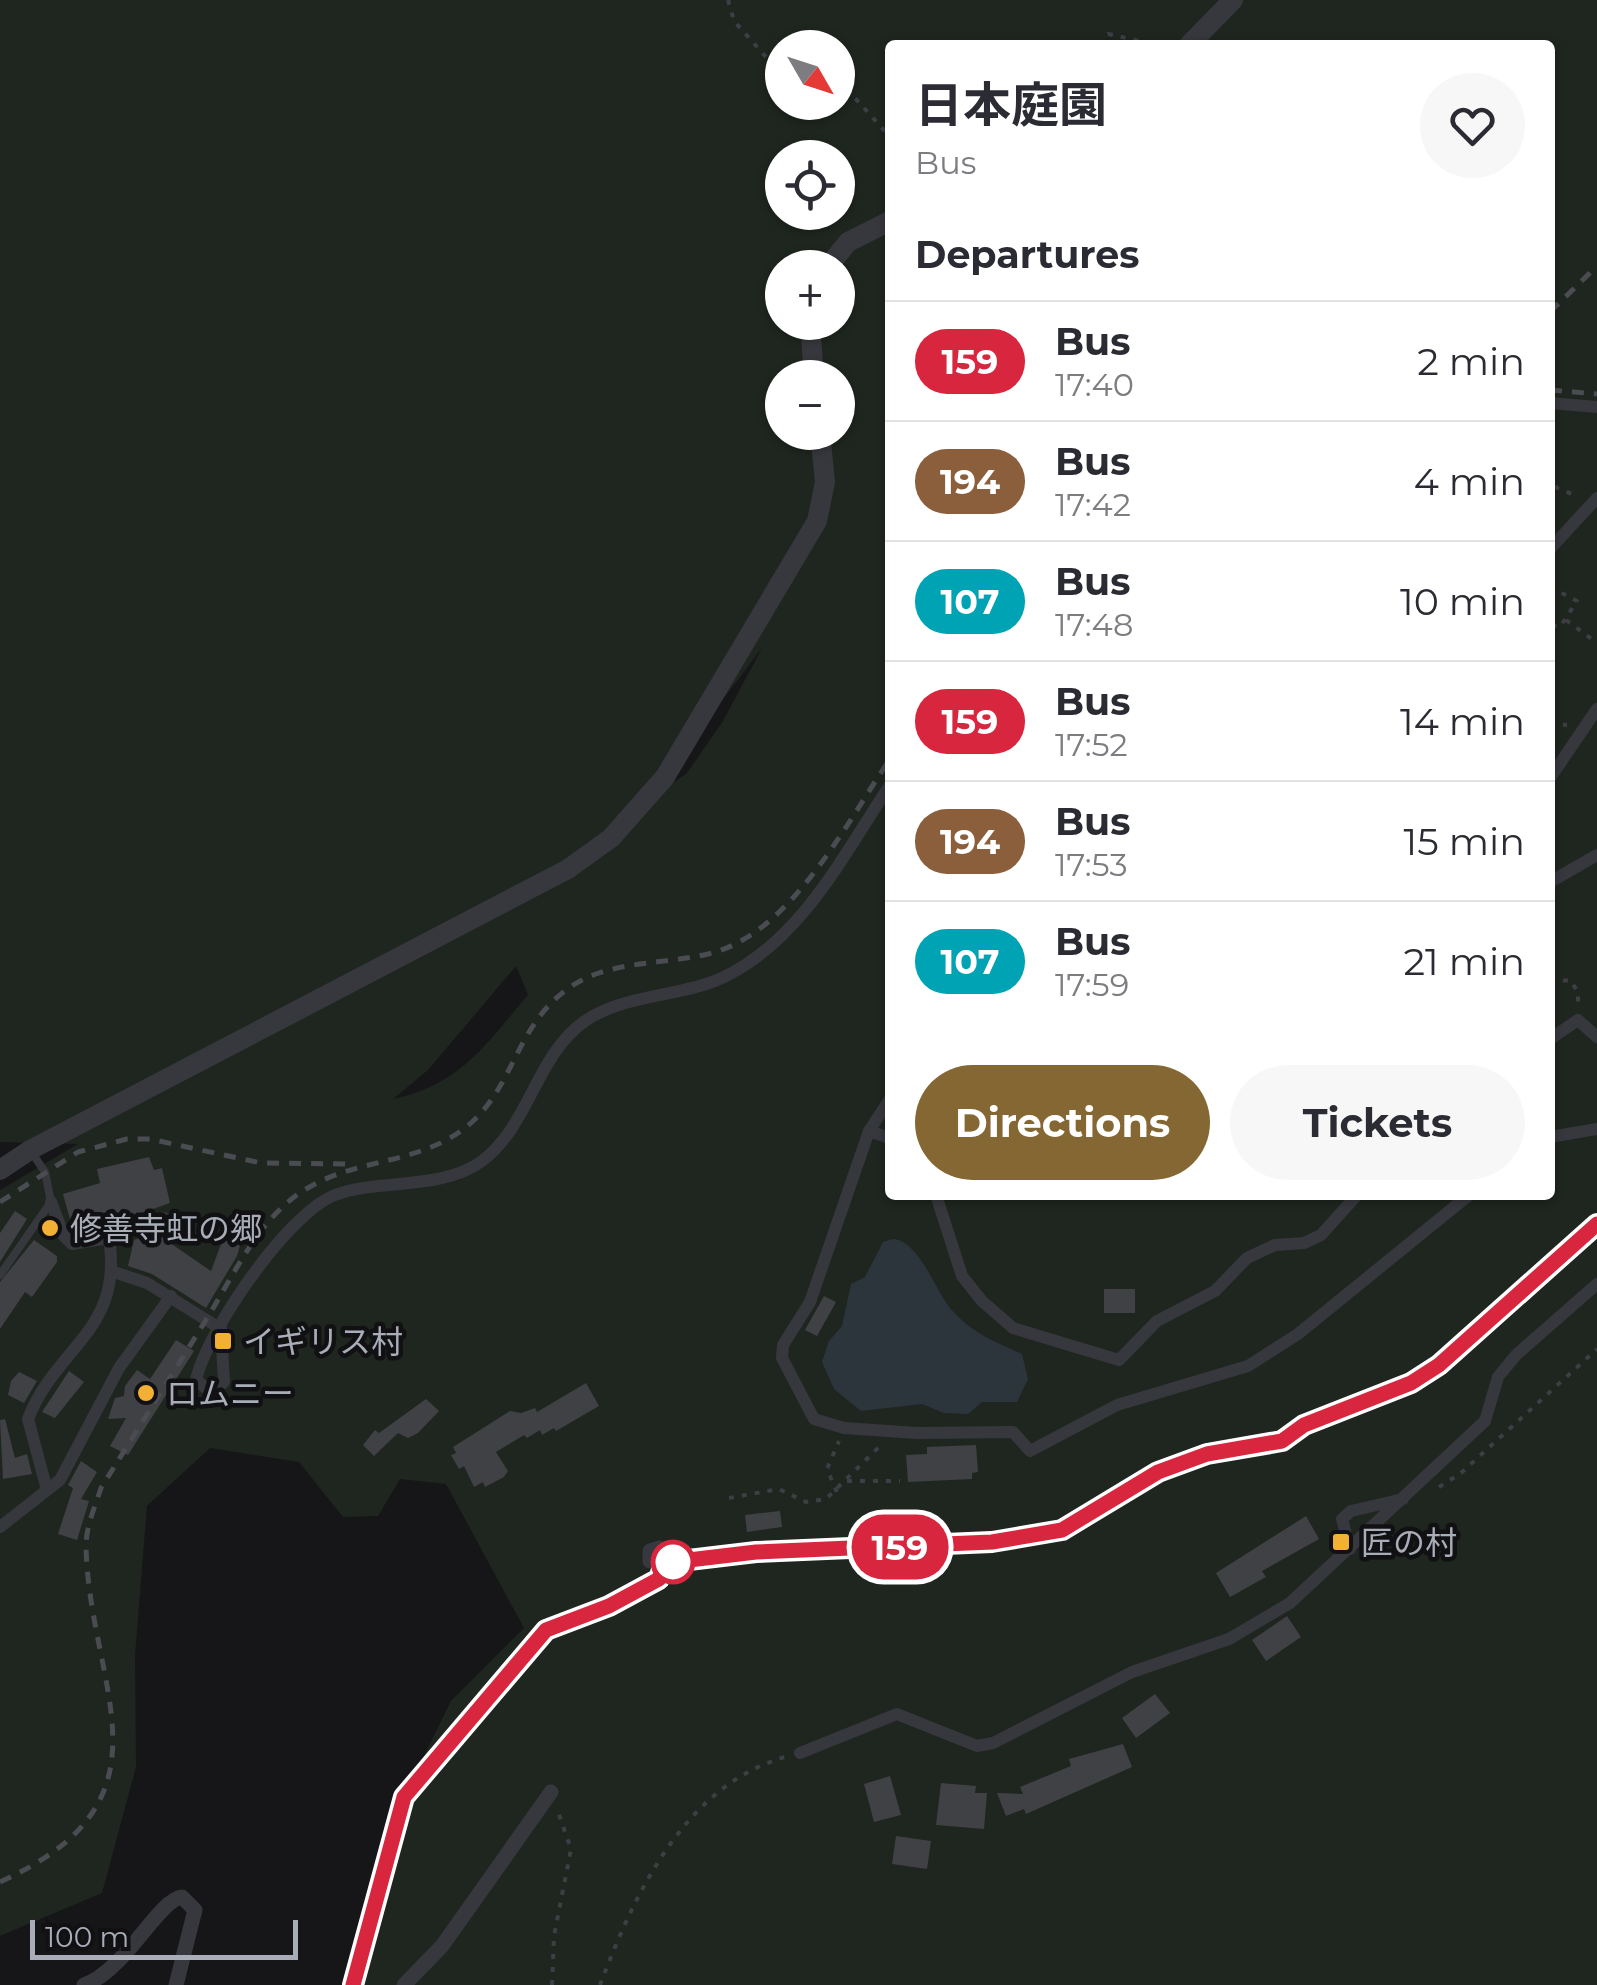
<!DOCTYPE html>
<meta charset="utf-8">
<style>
body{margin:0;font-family:Montserrat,"Noto Sans JP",sans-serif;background:#f7f7f7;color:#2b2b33;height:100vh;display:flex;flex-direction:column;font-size:38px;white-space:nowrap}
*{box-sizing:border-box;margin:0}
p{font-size:32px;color:#7c7c81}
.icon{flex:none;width:55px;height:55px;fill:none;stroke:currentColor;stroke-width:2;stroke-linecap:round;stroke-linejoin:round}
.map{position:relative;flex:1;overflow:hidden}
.panel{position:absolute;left:885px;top:40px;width:670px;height:1160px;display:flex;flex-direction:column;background:#fff;border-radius:10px;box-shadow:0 2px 8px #0004}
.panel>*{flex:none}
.badge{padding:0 20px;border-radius:32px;font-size:35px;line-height:65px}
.needle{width:65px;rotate:129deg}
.fabs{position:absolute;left:765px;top:30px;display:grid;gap:20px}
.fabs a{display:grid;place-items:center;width:90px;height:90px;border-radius:50%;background:#fff;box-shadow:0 2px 8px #0004;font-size:50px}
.scale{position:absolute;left:30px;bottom:25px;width:268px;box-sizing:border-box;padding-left:10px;border:5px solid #a8adb8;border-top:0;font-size:28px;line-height:35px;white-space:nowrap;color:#a8adb8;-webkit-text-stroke:8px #111113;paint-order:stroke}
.map>.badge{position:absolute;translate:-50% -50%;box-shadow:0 0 0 5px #fff}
h2{padding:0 30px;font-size:38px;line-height:90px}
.round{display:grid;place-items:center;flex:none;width:105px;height:105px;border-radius:52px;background:#f7f7f7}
.headline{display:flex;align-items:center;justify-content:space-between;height:170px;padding:0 30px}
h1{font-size:48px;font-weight:700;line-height:75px}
.action{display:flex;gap:20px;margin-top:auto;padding:20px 30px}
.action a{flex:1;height:115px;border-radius:60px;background:#856733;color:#fff;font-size:40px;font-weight:700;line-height:115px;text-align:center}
.action a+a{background:#f7f7f7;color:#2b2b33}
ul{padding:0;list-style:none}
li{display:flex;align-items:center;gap:30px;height:120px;padding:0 30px;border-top:2px solid #e1e1e2}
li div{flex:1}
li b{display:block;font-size:38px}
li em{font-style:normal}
li .badge{min-width:110px;font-weight:700;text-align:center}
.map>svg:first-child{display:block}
.green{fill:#1e261f;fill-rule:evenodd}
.water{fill:#2c353c}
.building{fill:#404145}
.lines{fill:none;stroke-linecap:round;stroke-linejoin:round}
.path{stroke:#3d3f44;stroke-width:4;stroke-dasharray:5 8;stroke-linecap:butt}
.service{stroke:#37383d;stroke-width:8}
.pedestrian{stroke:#37383d;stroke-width:12}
.minor{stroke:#37383d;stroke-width:15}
.tertiary{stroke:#37383d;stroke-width:20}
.rail{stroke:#4a4c52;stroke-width:5;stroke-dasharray:12 10;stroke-linecap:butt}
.line-casing{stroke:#fff;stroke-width:22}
.line{stroke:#d7263d;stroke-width:15}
.poi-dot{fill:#f2b134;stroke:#111113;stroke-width:4}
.stop-dot{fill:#fff;stroke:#d7263d;stroke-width:5}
.labels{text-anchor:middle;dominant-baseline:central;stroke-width:9;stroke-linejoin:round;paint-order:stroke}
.poi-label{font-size:32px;fill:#a8adb8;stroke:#111113;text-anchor:start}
</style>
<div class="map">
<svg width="1597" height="1985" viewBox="0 0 1597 1985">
<rect width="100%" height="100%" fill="#161618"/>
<path class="green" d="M0,0h1597v1985h-1245l50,-185 49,-99 73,-73 -78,-144 -46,-5 -22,37 -35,1 -44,-55 -89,-14 -63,58 -12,149 1,112 -34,126 -102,43v-746l78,-46 -78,-2zM890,45h660v1150h-660zM782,48h56v54h-56zM782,158h56v54h-56zM782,268h56v54h-56zM782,378h56v54h-56zM762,648l-39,73 -36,52 -42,29zM516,966l12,29c-43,50 -67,89 -135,104l35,-29z"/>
<path class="water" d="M893,1239c26,2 41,49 57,69 22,25 43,33 72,46l6,25 -11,23h-35l-14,12 -24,-1 -22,-9 -61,7 -27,-22 -12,-27 7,-21 13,-15 9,-42 14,-7 18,-35z"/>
<g class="building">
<polygon points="149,1157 154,1170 162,1168 170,1203 105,1226 73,1230 63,1194 100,1183 97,1169"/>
<polygon points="15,1211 27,1219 0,1262 0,1233"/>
<polygon points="227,1228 244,1231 237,1256 206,1308 152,1274 128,1266 134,1240 154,1232 211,1271"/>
<polygon points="34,1240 57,1256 57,1262 32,1297 25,1292 0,1329 0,1282"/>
<rect x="1104" y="1289" width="31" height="24"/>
<polygon points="824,1296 836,1302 817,1336 805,1330"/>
<polygon points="176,1340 194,1351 128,1455 110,1446 126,1418 108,1419 115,1398 124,1396 125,1386 137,1370 150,1379"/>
<polygon points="69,1371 84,1382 55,1418 42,1412"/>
<polygon points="19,1372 37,1381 24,1403 8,1395 11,1381"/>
<polygon points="586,1383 599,1406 556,1431 554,1428 542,1435 540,1430 527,1438 524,1435 496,1452 508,1471 504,1477 485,1487 483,1482 474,1487 464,1466 459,1469 451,1455 456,1453 453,1447 510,1411 521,1413 535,1408 537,1412"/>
<polygon points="426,1399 439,1411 418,1433 408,1438 398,1433 374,1456 363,1445 375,1430 379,1433"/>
<polygon points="5,1419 15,1458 27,1454 32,1474 3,1479 0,1420"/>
<polygon points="976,1445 978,1472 972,1473 972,1479 908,1482 906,1455 927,1454 927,1447"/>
<polygon points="81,1461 97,1472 81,1499 89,1501 77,1540 58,1534 73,1488 68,1485"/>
<polygon points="780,1511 782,1527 747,1532 745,1515"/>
<polygon points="1306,1516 1319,1539 1262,1571 1266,1577 1230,1597 1216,1573"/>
<polygon points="1287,1616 1301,1637 1266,1661 1252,1640"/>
<polygon points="1155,1694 1170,1713 1136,1738 1122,1718"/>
<polygon points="1123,1744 1132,1767 1026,1814 1024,1809 1006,1816 997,1793 1023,1794 1020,1787 1071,1766 1069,1759"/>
<polygon points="890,1776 901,1815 874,1822 864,1784"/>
<polygon points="941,1783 976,1786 975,1793 987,1793 984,1829 936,1825"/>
<polygon points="896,1836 931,1841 927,1869 892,1864"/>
</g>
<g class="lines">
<g class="path">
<polyline points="728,0 734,21 774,66 782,66"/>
<polyline points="1101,45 1108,34 1158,45"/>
<polyline points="838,79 890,137"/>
<polyline points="1550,458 1550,461"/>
<polyline points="1550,474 1557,488 1577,496"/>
<polyline points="1550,587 1577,601 1560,627 1550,625"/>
<polyline points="1566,620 1597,643"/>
<polyline points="1550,641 1550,644"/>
<polyline points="1550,724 1567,725"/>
<polyline points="1550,982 1570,980 1578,992 1578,1007"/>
<polyline points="847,1481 900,1481"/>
<polyline points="1439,1487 1461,1473 1597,1349"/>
<polyline points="837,1492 827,1469 839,1441"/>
<polyline points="729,1498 779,1489 806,1502 826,1499 881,1445"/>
<polyline points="552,1985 554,1936 571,1849 557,1809"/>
<path d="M600,1985c34,-90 84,-199 185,-228"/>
</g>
<polyline class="service" points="0,1275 51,1202 45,1172 30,1150"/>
<g class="pedestrian">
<polyline points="1550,403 1597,407"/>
<polyline points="1550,549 1597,498"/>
<polyline points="1550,778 1597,709"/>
<polyline points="1550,882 1597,855"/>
<polyline points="1550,1039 1578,1020 1597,1037"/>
<polyline points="890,1099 869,1131 810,1302 783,1345 782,1358 814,1419 844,1428 917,1433 1013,1432 1030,1451 1117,1405 1248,1366 1298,1334 1469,1195"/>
<polyline points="869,1131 890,1138"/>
<polyline points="1550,1137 1597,1129"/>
<polyline points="936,1195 962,1276 982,1301 1013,1328 1119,1360 1157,1321 1215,1291 1247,1258 1275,1245 1304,1243 1321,1235 1357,1195"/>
<polyline points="51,1202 64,1236 72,1244 109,1238 164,1218"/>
<polyline points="114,1272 147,1283 221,1329"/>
<path d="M221,1329l3,53 -12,11 -16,-13c11,-49 92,-167 139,-185 46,-17 106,-4 147,-34 48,-36 54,-106 103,-140 39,-27 95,-24 137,-43 79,-37 122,-124 168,-193"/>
<path d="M47,1490l-19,-71c28,-73 96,-88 81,-181"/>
<polyline points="0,1527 60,1480 119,1368 171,1296"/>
<polyline points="1350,1549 1342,1519 1351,1511 1403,1499"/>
<polyline points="800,1753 897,1714 977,1746 993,1743 1132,1672 1229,1639 1290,1603 1485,1421 1498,1377 1516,1355 1597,1284"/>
</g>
<g class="minor">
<polyline points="672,1562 659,1548 650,1551 650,1561 664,1564 756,1552 992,1542 1062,1530 1159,1472 1207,1454 1282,1441 1304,1425 1411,1383 1439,1365 1597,1224"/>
<path d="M84,1985c41,-14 74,-85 98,-88l13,13 -19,75"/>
<polyline points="353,1985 405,1797 546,1629 609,1606 659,1579 664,1564"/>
<polyline points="404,1985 442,1946 551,1792"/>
</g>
<g class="tertiary">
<polyline points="1189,45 1233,0"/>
<polyline points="827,268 848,242 890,221"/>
<polyline points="810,322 814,378"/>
<polyline points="0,1170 30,1150 568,869 611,838 665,777 817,521 825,482 820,432"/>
</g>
<g class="rail">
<polyline points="1550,312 1597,266"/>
<polyline points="1550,390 1597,394"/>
<polyline points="0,1202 78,1152 127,1139 150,1139 261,1163 346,1164"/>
<path d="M0,1882c183,-83 89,-193 86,-336 0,-20 9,-39 15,-58 35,-56 70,-112 105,-168 28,-45 53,-103 100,-131 54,-33 117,-23 166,-67 43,-39 45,-98 97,-134 39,-28 93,-23 139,-34 82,-19 137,-129 182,-195"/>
</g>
</g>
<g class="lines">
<g class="line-casing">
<polyline id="line" points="353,1985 404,1797 546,1630 609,1606 659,1579 664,1564 672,1562 756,1552 992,1542 1062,1530 1158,1472 1207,1454 1282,1441 1304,1425 1411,1383 1439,1365 1597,1224"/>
</g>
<use href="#line" class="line"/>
</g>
<g class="poi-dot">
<circle cx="50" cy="1228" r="10"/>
<rect x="213" y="1331" width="20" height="20" rx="5"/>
<circle cx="146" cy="1393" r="10"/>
<rect x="1331" y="1532" width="20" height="20" rx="5"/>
</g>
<circle class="stop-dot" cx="673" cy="1562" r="20"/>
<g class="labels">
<g class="poi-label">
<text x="70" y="1228">修善寺虹の郷</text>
<text x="243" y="1341">イギリス村</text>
<text x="166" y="1393">ロムニー</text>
<text x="1361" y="1542">匠の村</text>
</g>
</g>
</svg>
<div class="fabs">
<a><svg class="needle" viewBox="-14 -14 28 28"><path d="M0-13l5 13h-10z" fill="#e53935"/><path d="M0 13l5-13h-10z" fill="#7c7c81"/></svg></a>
<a><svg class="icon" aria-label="locate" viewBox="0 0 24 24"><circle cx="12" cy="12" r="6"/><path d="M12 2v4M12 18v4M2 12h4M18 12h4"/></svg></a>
<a>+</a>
<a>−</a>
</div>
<div class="scale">100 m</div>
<b class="badge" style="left:900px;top:1547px;background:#d7263d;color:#fff">159</b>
<section class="panel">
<div class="headline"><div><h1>日本庭園</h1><p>Bus</p></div><a class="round"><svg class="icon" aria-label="heart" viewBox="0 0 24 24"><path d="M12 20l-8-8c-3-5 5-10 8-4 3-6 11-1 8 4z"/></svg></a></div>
<h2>Departures</h2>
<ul>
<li><span class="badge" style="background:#d7263d;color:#fff">159</span><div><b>Bus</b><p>17:40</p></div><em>2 min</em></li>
<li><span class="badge" style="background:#8b5e3c;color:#fff">194</span><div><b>Bus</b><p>17:42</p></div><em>4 min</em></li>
<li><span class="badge" style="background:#00a3b4;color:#fff">107</span><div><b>Bus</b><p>17:48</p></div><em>10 min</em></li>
<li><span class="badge" style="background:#d7263d;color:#fff">159</span><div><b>Bus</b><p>17:52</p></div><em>14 min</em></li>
<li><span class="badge" style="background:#8b5e3c;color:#fff">194</span><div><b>Bus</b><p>17:53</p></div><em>15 min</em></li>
<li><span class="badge" style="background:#00a3b4;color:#fff">107</span><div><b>Bus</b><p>17:59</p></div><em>21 min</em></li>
</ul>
<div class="action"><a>Directions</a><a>Tickets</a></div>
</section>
</div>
